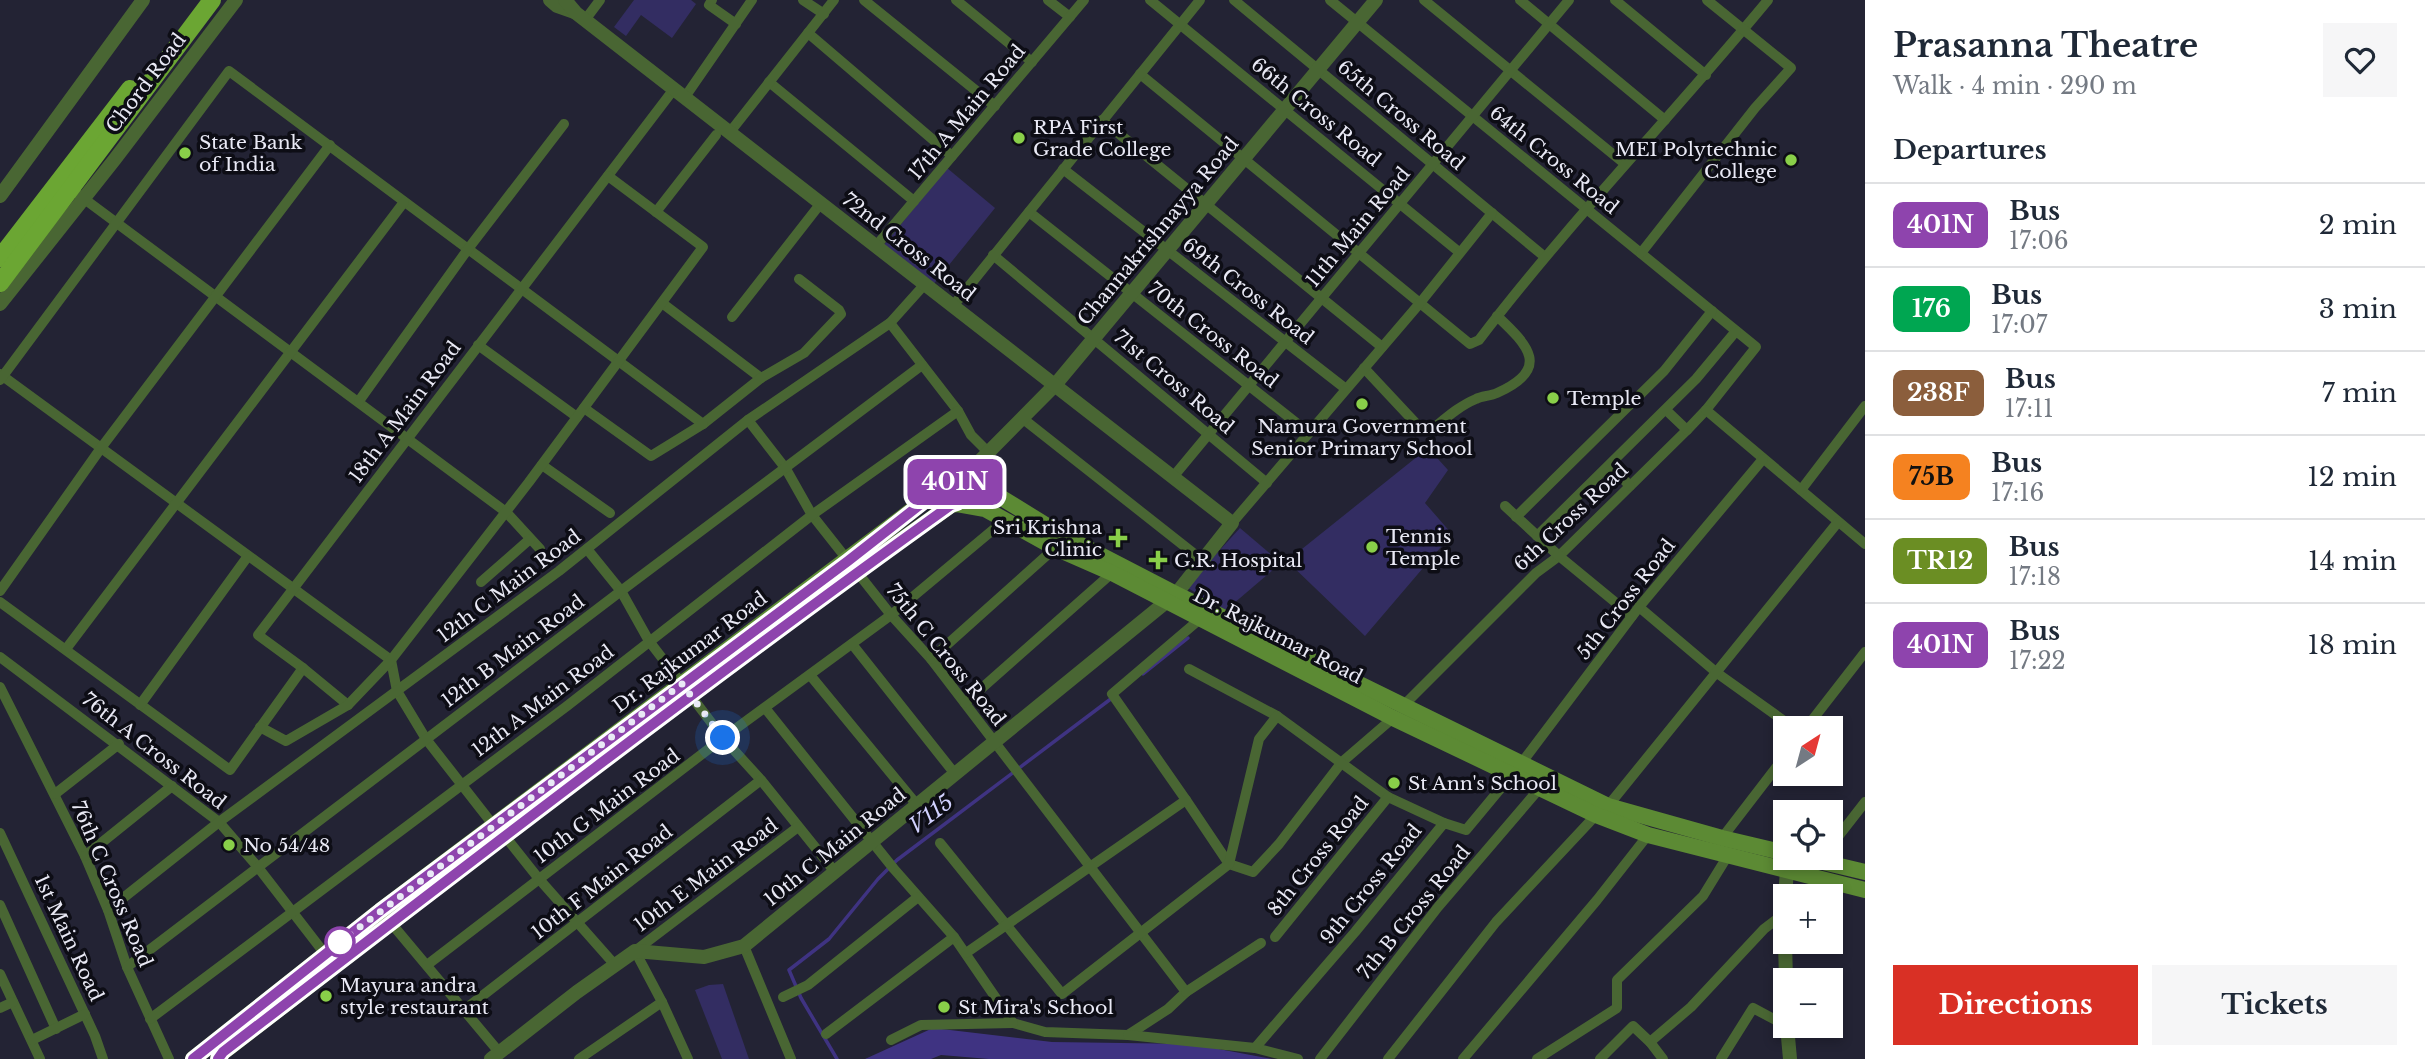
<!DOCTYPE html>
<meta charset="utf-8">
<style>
body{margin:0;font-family:"Libre Baskerville",serif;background:#f6f6f7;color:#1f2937;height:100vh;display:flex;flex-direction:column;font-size:26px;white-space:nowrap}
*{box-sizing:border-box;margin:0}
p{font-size:23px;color:#747a83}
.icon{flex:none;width:38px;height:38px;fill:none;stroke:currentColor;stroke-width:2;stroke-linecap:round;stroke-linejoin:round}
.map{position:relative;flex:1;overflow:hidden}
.panel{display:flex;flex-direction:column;background:#fff;width:560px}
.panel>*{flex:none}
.badge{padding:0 14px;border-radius:10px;font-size:24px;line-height:46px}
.needle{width:46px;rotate:36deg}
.controls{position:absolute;left:1773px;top:716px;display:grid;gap:14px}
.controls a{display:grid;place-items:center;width:70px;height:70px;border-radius:0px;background:#fff;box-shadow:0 4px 10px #0003;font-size:35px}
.you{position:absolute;width:35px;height:35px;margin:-18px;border:5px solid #fff;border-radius:50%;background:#1a73e8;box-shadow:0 0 0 10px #1a73e833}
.map>.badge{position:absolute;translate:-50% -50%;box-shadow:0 0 0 4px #fff}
h2{padding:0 28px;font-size:26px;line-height:63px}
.round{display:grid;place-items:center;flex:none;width:74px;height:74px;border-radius:0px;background:#f6f6f7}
.headline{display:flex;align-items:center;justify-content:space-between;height:119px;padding:0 28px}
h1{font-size:33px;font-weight:700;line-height:52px}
.cta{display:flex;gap:14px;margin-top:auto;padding:14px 28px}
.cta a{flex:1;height:80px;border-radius:0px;background:#d93025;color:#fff;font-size:28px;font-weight:700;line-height:80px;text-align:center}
.cta a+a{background:#f6f6f7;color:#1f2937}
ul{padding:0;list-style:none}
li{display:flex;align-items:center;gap:21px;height:84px;padding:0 28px;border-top:2px solid #e0e1e3}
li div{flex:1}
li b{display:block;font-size:26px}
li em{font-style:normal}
li .badge{min-width:77px;font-weight:700;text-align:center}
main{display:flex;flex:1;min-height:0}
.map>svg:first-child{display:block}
.green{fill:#332d62}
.water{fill:#3f3382}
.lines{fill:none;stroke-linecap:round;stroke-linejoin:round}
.stream{stroke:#3f3382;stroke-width:3.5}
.minor{stroke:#496633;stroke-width:10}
.tertiary{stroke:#496633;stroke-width:14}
.secondary{stroke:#5c8a34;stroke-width:16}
.primary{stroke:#6ba633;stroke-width:18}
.line-casing{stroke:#fff;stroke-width:16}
.line{stroke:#8e44ad;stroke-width:10}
.walk{stroke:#e9e9f5;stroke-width:7;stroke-dasharray:0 12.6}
.poi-dot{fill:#89cf49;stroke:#0d0d15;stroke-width:2.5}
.stop-dot{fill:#fff;stroke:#8e44ad;stroke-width:3.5}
.labels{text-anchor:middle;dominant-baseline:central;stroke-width:7;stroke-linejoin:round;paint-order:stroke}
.street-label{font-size:19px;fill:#e9e9f5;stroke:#0d0d15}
.poi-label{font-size:19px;fill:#e9e9f5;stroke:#0d0d15;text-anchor:start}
.water-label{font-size:21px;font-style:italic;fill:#d1d1fe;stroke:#0d0d15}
</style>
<main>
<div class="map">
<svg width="1865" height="1059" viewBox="0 0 1865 1059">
<rect width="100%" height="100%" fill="#232334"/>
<g class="green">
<polygon points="634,0 691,0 696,4 672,38 641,15 626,36 614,27"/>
<polygon points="947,168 995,208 932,286 883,246"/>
<polygon points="1428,448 1448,470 1425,503 1452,534 1365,636 1287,561"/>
<polygon points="1240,528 1281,563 1226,610 1186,587"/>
<polygon points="723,984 749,1059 722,1059 695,990 709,985"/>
</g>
<polygon class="water" points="933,1028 1052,1042 1192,1044 1272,1059 989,1059 941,1055 931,1059 865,1059"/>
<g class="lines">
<g class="stream">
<polyline points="1143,674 1188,638"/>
<polyline points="837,1059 801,998 789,970 829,939 878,879 897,860 1112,698"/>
</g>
<g class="minor">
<polyline points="712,0 709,5 736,24"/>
<polyline points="803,0 824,14"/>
<polyline points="864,0 995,106"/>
<polyline points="956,0 1032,62"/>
<polyline points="1048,0 1070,17"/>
<polyline points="1150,0 1459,252"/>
<polyline points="1234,0 1545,257"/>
<polyline points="1330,0 1756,347 1706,410 1687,430 1559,556 1536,573 1403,706"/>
<polyline points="1424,0 1625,164"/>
<polyline points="1520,0 1665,120"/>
<polyline points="1615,0 1706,75"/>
<polyline points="585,20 600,0"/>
<polyline points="808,33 952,156"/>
<path d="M1140,74l330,270 9,-4c90,-118 194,-225 289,-340"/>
<polyline points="769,82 914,201"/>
<polyline points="685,97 752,0"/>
<polyline points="1102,120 1382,347"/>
<polyline points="730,132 834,0"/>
<polyline points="1063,169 1346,389"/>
<polyline points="79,195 506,512 540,549"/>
<polyline points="656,212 716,135"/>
<polyline points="1029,212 1309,433"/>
<polyline points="876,246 1084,0"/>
<polyline points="1641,253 1755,108 1791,68 1707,0"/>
<polyline points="993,255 1267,483"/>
<polyline points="662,303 761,378"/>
<polyline points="953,306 1200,0"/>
<polyline points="732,317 821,203"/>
<polyline points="890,323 958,411 971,435 988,452"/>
<polyline points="478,345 577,417"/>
<path d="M1364,368l58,62 8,1c15,-12 29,-25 46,-32 6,-3 14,-3 21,-6 54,-24 32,-47 0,-77"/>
<polyline points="0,374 391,660 397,691 426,739 494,826"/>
<polyline points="0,380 229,71 703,424 761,378 804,353 841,314 839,310 799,279"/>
<polyline points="359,401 468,249 564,124"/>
<polyline points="584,408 651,456 703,424"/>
<polyline points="1666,410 1687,430"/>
<polyline points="1706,410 1865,544"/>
<polyline points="1022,418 1202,560"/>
<polyline points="748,420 786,469 812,515 891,615 931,659 1186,992 1168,1009 1128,1035 1045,1032 1013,1023"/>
<polyline points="542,465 610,513"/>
<polyline points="1610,465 1630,486"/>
<polyline points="1173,477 1569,0"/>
<polyline points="1801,490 1865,406"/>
<polyline points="1505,506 1559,556 1632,616"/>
<polyline points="1516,517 1664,371 1712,311"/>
<polyline points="1232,523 1420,303 1492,213"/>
<polyline points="1537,536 1696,379 1736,331"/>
<polyline points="587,549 621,591 649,641 682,684 723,738 761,780 835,872"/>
<polyline points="481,582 530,539"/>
<polyline points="0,591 101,448 330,145"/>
<polyline points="0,602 230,770 303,668"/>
<polyline points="1639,607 1717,673 1794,728"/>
<polyline points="852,644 955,774"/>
<polyline points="66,649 404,202"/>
<polyline points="0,657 219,822 257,866 325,954"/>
<polyline points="931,659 1055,548"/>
<polyline points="1189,669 1277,716"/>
<polyline points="810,675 917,805"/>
<polyline points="0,687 85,856 108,910 127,967 169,1059"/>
<polyline points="965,703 1112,573"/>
<polyline points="140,705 248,556"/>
<polyline points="348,705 303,668 258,635 674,89"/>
<polyline points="765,708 894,869 954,937 1013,1023 921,1025 891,1040"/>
<polyline points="260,727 286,741 348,705 391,660 529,482 703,247 608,176"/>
<polyline points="1806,728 1865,652"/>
<polyline points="55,794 119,744"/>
<polyline points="1186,800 1229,864 1253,872 1279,844 1342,762 1393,718"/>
<polyline points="0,833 95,1036 103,1059"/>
<polyline points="504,835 539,879 615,965"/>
<polyline points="1722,838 1785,756"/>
<polyline points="940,843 1062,994 1229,864 1259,739 1277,716 1388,797 1444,823"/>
<polyline points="1830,847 1865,802"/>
<polyline points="85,856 172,786"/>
<polyline points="0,905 56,1029"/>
<polyline points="108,910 219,822 559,571 748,420 890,323 925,284"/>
<polyline points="391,923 499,1052"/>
<polyline points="1275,937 1388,797"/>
<polyline points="744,946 791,1059"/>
<polyline points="966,953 1186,800 1112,694 1200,619"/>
<polyline points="427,965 723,738 891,615 1006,519"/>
<polyline points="127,967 621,591 922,365"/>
<polyline points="0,974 40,1059"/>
<polyline points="1186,992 1261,943"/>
<polyline points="783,997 808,985 918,897"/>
<polyline points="0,1008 13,1002"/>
<polyline points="464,1010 761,780"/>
<polyline points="150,1019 567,706 812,515 958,411"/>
<polyline points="826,1034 954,937"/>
<polyline points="1128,1035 1255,1048 1298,1059"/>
<polyline points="32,1040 85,1014"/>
<polyline points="1255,1048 1355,932 1444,823 1466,830 1520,765 1639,607 1763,459"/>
<polyline points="579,1059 662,1002"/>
<polyline points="688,1059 662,1002 635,951 798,827"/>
<polyline points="1320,1059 1438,907 1539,789"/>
<polyline points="1388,1059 1496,922 1596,815 1608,806 1838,522"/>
<polyline points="1463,1059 1597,900 1648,835"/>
<polyline points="1537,1059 1617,1008 1617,980 1703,896 1727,857"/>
<polyline points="1600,1059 1633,1026 1650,1042"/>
<polyline points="1663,1059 1650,1042 1691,1007 1764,929 1785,913"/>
<polyline points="1721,1059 1753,1008 1785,1025"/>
</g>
<g class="tertiary">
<polyline points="550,0 557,6 574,12"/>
<polyline points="0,196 143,0"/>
<polyline points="0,304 115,159 236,0"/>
<polyline points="957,504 961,480 1055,385 1376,0"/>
<polyline points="1785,896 1788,858"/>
<polyline points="1785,898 1785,929"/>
<polyline points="1785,942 1786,980"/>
<polyline points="1787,1026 1790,1059"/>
<polyline points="491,1059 577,992 635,951 704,957 744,946 1166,602 1176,594 1232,523 576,13 565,0"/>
</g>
<g class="secondary">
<polyline points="1806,858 1865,872"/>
<polyline points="193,1059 380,911 940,489 961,480 979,484 1062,535 1176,594 1608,806 1722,838 1785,853"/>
<path d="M218,1059l5,-7c240,-185 480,-373 728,-547l6,-1 28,5 70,39 57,25 281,145 203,97 52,20 217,55"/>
</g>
<g class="primary">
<polyline points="0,258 130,89"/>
<polyline points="0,283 212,0"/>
</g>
</g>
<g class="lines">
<g class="line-casing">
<path id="line" d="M193,1059l187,-148 468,-350 92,-72 21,-9 -4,23 -6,2c-247,177 -487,362 -728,547l-5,7"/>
</g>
<use href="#line" class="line"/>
<polyline class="walk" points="340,942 682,684 723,738"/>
</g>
<g class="poi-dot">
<circle cx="1019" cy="138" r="7"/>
<circle cx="185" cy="153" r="7"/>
<circle cx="1791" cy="160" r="7"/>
<circle cx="1553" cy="398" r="7"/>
<circle cx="1362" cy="404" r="7"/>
<path d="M1114.5 527.5h7v7h7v7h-7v7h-7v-7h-7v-7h7z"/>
<circle cx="1372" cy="547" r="7"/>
<path d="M1154.5 549.5h7v7h7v7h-7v7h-7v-7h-7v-7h7z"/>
<circle cx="1394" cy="783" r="7"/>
<circle cx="229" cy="845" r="7"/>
<circle cx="326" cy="996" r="7"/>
<circle cx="944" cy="1007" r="7"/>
</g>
<circle class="stop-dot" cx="340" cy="942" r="14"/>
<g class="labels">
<g class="street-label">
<text transform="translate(146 83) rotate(-53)">Chord Road</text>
<text transform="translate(967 112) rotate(-50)">17th A Main Road</text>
<text transform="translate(1316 112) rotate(39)">66th Cross Road</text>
<text transform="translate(1401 115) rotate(40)">65th Cross Road</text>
<text transform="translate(1554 160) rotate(39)">64th Cross Road</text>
<text transform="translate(1358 227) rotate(-50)">11th Main Road</text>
<text transform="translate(1158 231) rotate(-50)">Channakrishnayya Road</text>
<text transform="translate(909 247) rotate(38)">72nd Cross Road</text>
<text transform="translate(1248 291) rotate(38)">69th Cross Road</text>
<text transform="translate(1213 335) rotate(38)">70th Cross Road</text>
<text transform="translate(1174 382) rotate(40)">71st Cross Road</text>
<text transform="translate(405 412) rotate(-53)">18th A Main Road</text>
<text transform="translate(1571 517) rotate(-43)">6th Cross Road</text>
<text transform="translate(509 586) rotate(-37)">12th C Main Road</text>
<text transform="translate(1626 599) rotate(-52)">5th Cross Road</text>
<text transform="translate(1278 636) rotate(27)">Dr. Rajkumar Road</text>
<text transform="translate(513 651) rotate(-37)">12th B Main Road</text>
<text transform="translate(690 652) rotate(-37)">Dr. Rajkumar Road</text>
<text transform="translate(946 655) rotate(51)">75th C Cross Road</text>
<text transform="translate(543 701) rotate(-37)">12th A Main Road</text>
<text transform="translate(154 751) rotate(38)">76th A Cross Road</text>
<text transform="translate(607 806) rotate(-37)">10th G Main Road</text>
<text transform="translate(835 847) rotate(-39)">10th C Main Road</text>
<text transform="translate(1318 856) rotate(-51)">8th Cross Road</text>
<text transform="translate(706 875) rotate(-37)">10th E Main Road</text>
<text transform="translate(602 882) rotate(-38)">10th F Main Road</text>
<text transform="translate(112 884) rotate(67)">76th C Cross Road</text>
<text transform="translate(1371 884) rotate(-51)">9th Cross Road</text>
<text transform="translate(1414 912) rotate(-51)">7th B Cross Road</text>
<text transform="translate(69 938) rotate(65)">1st Main Road</text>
</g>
<g class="poi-label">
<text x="1033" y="127">RPA First<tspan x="1033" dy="22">Grade College</tspan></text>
<text x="199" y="142">State Bank<tspan x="199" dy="22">of India</tspan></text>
<text x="1777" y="149" text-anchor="end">MEI Polytechnic<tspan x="1777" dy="22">College</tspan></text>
<text x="1567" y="398">Temple</text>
<text x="1362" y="426" text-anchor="middle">Namura Government<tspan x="1362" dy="22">Senior Primary School</tspan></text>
<text x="1102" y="527" text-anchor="end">Sri Krishna<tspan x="1102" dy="22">Clinic</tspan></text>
<text x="1386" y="536">Tennis<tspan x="1386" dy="22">Temple</tspan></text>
<text x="1174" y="560">G.R. Hospital</text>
<text x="1408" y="783">St Ann's School</text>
<text x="243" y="845">No 54/48</text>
<text x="340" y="985">Mayura andra<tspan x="340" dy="22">style restaurant</tspan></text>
<text x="958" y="1007">St Mira's School</text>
</g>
<g class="water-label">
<text transform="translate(931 814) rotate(-37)">V115</text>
</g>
</g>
</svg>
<div class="controls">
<a><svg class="needle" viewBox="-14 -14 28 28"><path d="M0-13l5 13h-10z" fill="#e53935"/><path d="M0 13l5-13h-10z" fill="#747a83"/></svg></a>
<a><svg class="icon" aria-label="locate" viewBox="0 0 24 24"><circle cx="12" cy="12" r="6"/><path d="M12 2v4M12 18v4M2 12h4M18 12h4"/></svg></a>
<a>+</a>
<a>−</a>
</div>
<div class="you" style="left:723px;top:738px"></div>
<b class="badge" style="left:955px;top:482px;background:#8e44ad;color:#fff">401N</b>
</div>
<section class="panel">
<div class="headline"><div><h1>Prasanna Theatre</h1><p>Walk · 4 min · 290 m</p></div><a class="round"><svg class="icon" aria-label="heart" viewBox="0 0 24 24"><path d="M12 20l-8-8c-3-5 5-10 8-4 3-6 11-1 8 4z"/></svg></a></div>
<h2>Departures</h2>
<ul>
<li><span class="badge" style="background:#8e44ad;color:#fff">401N</span><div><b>Bus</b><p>17:06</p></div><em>2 min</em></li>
<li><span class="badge" style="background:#00a651;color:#fff">176</span><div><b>Bus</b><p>17:07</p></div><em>3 min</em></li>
<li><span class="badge" style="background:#8b5e3c;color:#fff">238F</span><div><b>Bus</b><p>17:11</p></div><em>7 min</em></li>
<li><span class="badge" style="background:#f58220;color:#111">75B</span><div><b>Bus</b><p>17:16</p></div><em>12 min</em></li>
<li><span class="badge" style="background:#6b8e23;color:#fff">TR12</span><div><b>Bus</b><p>17:18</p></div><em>14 min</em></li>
<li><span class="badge" style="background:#8e44ad;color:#fff">401N</span><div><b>Bus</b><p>17:22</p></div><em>18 min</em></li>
</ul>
<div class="cta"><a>Directions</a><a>Tickets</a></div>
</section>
</main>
